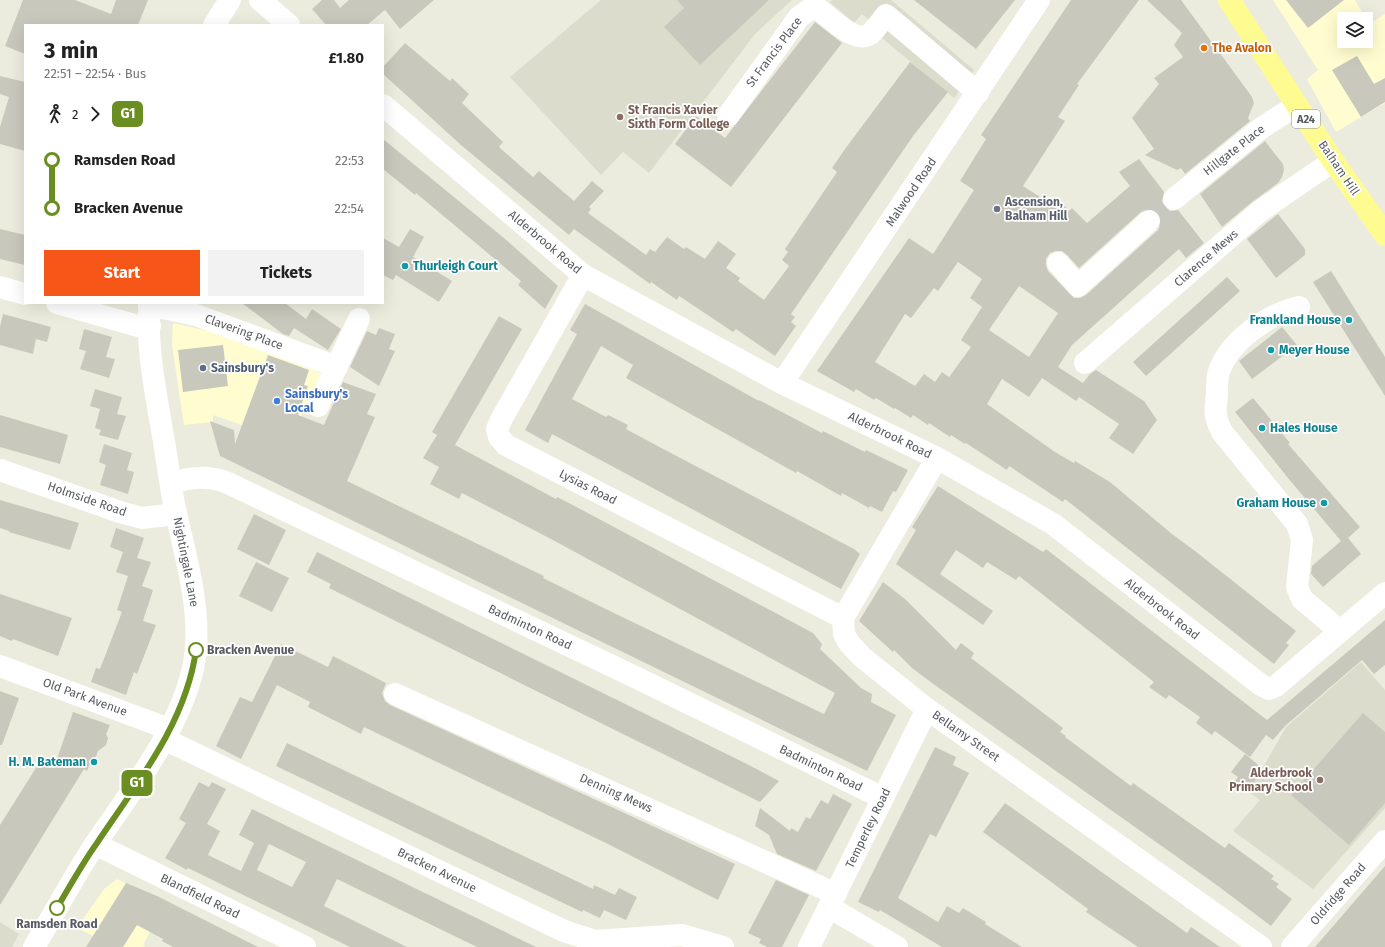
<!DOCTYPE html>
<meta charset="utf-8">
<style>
body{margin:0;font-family:"Fira Sans",sans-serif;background:#f2f2f2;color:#222;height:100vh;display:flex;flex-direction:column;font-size:15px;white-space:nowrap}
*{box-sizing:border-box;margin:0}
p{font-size:13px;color:#767676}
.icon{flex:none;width:22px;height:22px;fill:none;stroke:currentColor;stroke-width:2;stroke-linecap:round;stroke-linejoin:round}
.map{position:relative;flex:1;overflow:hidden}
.details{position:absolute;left:24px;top:24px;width:360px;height:280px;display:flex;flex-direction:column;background:#fff;border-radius:0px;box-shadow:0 4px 16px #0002}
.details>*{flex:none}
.badge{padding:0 8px;border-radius:6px;font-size:14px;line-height:26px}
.fabs{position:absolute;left:1337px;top:12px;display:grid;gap:8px}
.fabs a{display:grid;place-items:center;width:36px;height:36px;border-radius:0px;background:#fff;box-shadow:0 4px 16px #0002;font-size:20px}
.map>.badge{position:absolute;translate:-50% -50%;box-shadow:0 0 0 2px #fff}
.legs{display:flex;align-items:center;gap:6px;height:44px;padding:0 20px;font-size:13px}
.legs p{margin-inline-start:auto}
.headline{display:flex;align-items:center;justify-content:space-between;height:68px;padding:0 20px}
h1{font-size:22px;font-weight:700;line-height:30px}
.primary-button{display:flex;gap:8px;margin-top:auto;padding:8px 20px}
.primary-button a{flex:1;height:46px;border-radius:0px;background:#f75619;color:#fff;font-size:16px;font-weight:700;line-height:46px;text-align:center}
.primary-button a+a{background:#f2f2f2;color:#222}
ul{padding:0 20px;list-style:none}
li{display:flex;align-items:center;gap:14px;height:48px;font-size:15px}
li i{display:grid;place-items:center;width:6px;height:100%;margin:0 5px;background:currentColor}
li i::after{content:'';width:10px;height:10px;margin:-5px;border:3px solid;border-radius:50%;background:#fff}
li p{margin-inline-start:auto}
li:first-child i{background:linear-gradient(#0000 50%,currentColor 0)}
li:last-child i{background:linear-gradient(currentColor 50%,#0000 0)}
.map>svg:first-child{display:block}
.commercial{fill:#fffdd0}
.education{fill:#dcdccd}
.building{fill:#c9c8bd;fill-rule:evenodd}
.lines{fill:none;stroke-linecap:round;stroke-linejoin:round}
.minor-tunnel{stroke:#c7c8bf;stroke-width:22;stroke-dasharray:22 11;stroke-linecap:butt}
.minor{stroke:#fff;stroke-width:22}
.secondary{stroke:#fff;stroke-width:22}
.trunk{stroke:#fefc91;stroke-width:22}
.line-1-casing{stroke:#fff;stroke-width:9}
.line-1{stroke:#6b8e23;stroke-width:6}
.food-dot{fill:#e8710a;stroke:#fff;stroke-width:1.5}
.education-dot{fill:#8d6e63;stroke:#fff;stroke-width:1.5}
.worship-dot{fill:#6b7280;stroke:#fff;stroke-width:1.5}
.culture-dot{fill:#0f9aa8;stroke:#fff;stroke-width:1.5}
.service-dot{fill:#5c6f8a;stroke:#fff;stroke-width:1.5}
.shop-dot{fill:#3f7fe0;stroke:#fff;stroke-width:1.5}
.stop-1-dot{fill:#fff;stroke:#6b8e23;stroke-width:2}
.labels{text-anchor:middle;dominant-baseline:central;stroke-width:3.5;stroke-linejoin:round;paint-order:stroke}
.shield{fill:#fff;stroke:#898c90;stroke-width:1}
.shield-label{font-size:11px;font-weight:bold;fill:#575a61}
.food-label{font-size:12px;font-weight:bold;fill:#c56008;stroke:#fff;text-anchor:start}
.street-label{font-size:12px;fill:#575a61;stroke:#fff}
.education-label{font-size:12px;font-weight:bold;fill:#785e54;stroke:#fff;text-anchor:start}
.worship-label{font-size:12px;font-weight:bold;fill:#5b616d;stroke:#fff;text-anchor:start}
.culture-label{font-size:12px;font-weight:bold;fill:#0d838f;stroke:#fff;text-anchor:start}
.service-label{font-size:12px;font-weight:bold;fill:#4e5e75;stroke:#fff;text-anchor:start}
.shop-label{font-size:12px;font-weight:bold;fill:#366cbe;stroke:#fff;text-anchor:start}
.stop-label{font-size:12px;font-weight:bold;fill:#575a61;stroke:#fff;text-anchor:start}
</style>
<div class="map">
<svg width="1385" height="947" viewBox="0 0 1385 947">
<rect width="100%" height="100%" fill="#ececde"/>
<g class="commercial">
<polygon points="1273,0 1355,0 1366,19 1344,19 1344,41 1366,41 1366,19 1369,24 1385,14 1385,103 1336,132 1307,79 1318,70"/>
<polygon points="173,323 243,339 322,374 289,441 213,415 213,422 184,425 172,345"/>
<polygon points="117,879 157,899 150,932 143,945 145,947 116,947 77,928 104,889"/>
</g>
<g class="education">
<polygon points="601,0 792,0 755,34 649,173 623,152 601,175 510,77"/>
<polygon points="832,0 891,0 974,70 954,98 882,38 886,33 862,14 854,23 830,2"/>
<polygon points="1361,662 1385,690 1385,808 1313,889 1233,831 1260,800 1249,792 1286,727"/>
<polygon points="0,922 19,934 12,947 0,947"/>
</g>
<g class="building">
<polygon points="23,0 75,0 111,14 116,0 148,0 138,25 25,25 25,54 5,46"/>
<polygon points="322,0 334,0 340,8 349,0 434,0 400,29 385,10 367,25 326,25 312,9"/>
<polygon points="677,0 769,0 700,65 664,27 684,8"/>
<polygon points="914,0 1015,0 976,49"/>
<path d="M1071,0h68l-62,84 2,1 -21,32 7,4 -42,65 39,25 3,-5 4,5 3,-3 15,15 43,-37 -11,-14 20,-13 25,33 -2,9 2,6 6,4 8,-1 26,33 -18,15 -7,-9 -107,96 -14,22 25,16 7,-9 6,-4 48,31 13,19 -24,34 -24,-16 10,-14 -40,-27 -3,4 -34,-23 -13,19 -27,-18 -15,25 68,48 19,11 1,-2 35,21 62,52 23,17 101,80 -10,12 3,2 -15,19 -209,-165 -2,3 -54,-36 -2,4 -41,-27 -1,1 -14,-9 -1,2 -21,-14 -1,2 -15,-10 -2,3 -16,-10 -1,1 -18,-11 -2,2 -18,-11 -2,3 -37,-21 92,-133 24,16 41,-64 -14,-9 26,-42 -5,-4zM1146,209h6l6,4 3,6v5l-3,6 -72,65 -6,3h-6l-26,-27 -2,-6v-6l4,-6 6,-2h6l5,4 12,13 62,-56zM958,262l24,17 -12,19 12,9 -21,33 10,7 -22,30 -7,-5 -7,10 -11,-8 -9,12 -40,-24 30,-48 6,4 23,-30 4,3zM1019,286l39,27 -29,44 -40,-27z"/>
<polygon points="1147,0 1181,0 1252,97 1254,103 1248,118 1250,121 1185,174 1181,168 1177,170 1145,155 1154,149 1132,118 1159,84 1154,78 1183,57 1174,45 1182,33"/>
<polygon points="1286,0 1344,0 1308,28"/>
<polygon points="815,22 842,43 731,187 675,144 696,116 725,138"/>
<polygon points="405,43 450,81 452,78 469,94 462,103 503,142 499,147 533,177 539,171 574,201 592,181 604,191 589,207 591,209 588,213 646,255 650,249 655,252 667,237 684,249 686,247 705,259 718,241 736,254 726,268 740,278 738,281 764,300 789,266 782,260 788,252 785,249 837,172 832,168 845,149 910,62 948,92 913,136 791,314 795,317 791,322 796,326 775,356 736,329 733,332 679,296 677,300 651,282 650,284 574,229 569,235 461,145 383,74 383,67"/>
<polygon points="1357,56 1374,84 1385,78 1385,102 1361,117 1332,70"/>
<polygon points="0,76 25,82 25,151 0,144 0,127 9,97 0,94"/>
<polygon points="383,139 504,238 558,286 545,309 518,285 521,281 416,193 415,195 383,169"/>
<polygon points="1265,141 1283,164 1284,170 1282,177 1278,183 1252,202 1222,227 1200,194"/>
<polygon points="1278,214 1305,249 1305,255 1276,278 1247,239"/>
<polygon points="0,229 25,235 25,265 0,259"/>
<polygon points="410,229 424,237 413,257 452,281 439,302 396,275 393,280 383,275 383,238 399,247"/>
<polygon points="1331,271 1385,357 1385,396 1313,282"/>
<polygon points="1227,277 1240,291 1146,376 1133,362"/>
<polygon points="242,303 285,303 306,319 312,309 341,329 328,350 294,328 289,336 283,334"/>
<polygon points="585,304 759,401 759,400 822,433 823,431 865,452 866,450 908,470 896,492 893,491 882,512 870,506 869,508 842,493 841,496 797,471 796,473 626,378 633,365 601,346 572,399 606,417 608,415 628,425 626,429 667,451 854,549 860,554 841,589 552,434 548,443 525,430 577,334 570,330"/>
<polygon points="3,314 51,327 47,342 36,339 33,354 0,345 0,327"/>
<polygon points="499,316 522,329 455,445 556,499 557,497 569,503 813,633 822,644 820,649 861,688 872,694 871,702 896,715 867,771 220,456 210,421 234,430 235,444 268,355 309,370 304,385 308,386 298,415 324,425 343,382 376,394 367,414 375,417 347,481 544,576 543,578 616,614 824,714 835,693 551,539 462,493 459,499 430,484 439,467 423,458 437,435 432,432"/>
<polygon points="1282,327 1297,345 1252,379 1239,361"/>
<polygon points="379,328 395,334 389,349 395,351 379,386 350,367 367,331 376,335"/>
<polygon points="84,329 112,337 106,357 115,359 109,378 80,369 86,351 79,349"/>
<polygon points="223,345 228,386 183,392 178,350"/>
<polygon points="95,389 122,397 117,414 126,416 118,440 99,435 101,430 95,428 100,409 90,406"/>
<polygon points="1253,398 1290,443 1288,444 1360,527 1348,538 1361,554 1323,587 1311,574 1312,566 1341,541 1288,478 1235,412"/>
<polygon points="0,415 68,435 60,464 0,447"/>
<polygon points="104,444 132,453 127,470 134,472 128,494 100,485 106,465 99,462"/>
<polygon points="938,486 1043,552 1046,549 1267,720 1385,620 1385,665 1374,674 1362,660 1285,726 1273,740 1266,735 1250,757 1215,731 1212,735 1196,723 1200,717 1169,695 1166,699 1149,687 1154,682 1019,576 1016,580 987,562 983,568 956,550 940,574 993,611 983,625 896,564 916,530 912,527"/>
<polygon points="0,500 79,523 70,550 9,532 9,531 0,528"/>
<polygon points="254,514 286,530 269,565 237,549"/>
<polygon points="116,528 144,538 137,558 151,562 142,586 153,590 143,621 156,625 137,674 134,672 126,695 91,682 96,668 100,669 122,612 117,610 128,576 116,572 123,552 110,547"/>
<polygon points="317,552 747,764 779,781 760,802 329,588 331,584 307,572"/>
<polygon points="256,562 289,578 272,612 239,596"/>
<polygon points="883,582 905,599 956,650 961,643 974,653 971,658 1063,728 1060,732 1066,736 1065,737 1131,786 1133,783 1225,848 1229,843 1274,876 1271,879 1279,884 1276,887 1292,899 1271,926 1218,886 932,683 912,668 894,650 893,652 859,621"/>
<polygon points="0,594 72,618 58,656 13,639 12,641 0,636"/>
<polygon points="281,644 328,667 333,656 386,683 382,693 385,701 390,705 735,864 718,900 608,844 364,727 361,734 308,707 310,702 277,685 241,759 216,746 240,697 252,702"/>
<polygon points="0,691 19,698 2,745 0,745"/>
<polygon points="73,712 110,725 106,734 108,738 106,745 98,751 94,762 91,761 87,771 84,769 0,905 0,825 41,760 54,768"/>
<polygon points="1363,713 1385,732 1385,803 1349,845 1291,795"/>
<polygon points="287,743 593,889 594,885 615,895 619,888 637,897 626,920 604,910 600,918 583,910 582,912 276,766"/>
<polygon points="935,747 956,757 953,765 969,773 936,837 930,834 898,898 938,922 947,906 959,913 963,908 986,922 985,924 1022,947 942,947 880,910 879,912 858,902"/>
<polygon points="1245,754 1262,768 1249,792 1234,783 1238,777 1231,772"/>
<path d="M199,782l10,5 3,-5 14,7 -19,35 13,7 -12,24 33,16 13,-28 -15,-8 13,-26 284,138h-59l-140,-68 -13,27 83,41h-57l-162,-79 -1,2 -22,-12 21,-35 -7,-4zM269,844l37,18 -14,25 -35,-17z"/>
<polygon points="833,794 852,804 816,871 777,854 769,835 755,826 760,808 790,831 791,828 798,832 806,817 810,819 821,800 828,804"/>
<polygon points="1005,803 1187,933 1191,927 1220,947 1138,947 1086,912 1088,909 983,832"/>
<polygon points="1385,866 1385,947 1315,947"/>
<polygon points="776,880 809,895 782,947 767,947 759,943 761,939 748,933"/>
<polygon points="126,883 157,896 258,947 173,947 162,941 163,939 137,925 123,947 86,947"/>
</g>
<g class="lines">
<polyline class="minor-tunnel" points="1149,221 1174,199"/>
<g class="minor">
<polyline points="260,0 289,25"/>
<polyline points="383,105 583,275 782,383 937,458 1053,524 1261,685 1269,689 1276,686 1385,593"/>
<path d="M728,116l71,-99 10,-7 8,-2c12,8 38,37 53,26 6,-5 11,-13 16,-19l92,78"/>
<polyline points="1174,199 1260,129 1297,105"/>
<polyline points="1058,263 1078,286 1149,221"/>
<polyline points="583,275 502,418 497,429 499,437 506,445 843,618"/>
<polyline points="0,287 25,294"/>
<polyline points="57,303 138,326 150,326"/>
<polyline points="149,305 196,315 337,367"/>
<path d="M1299,307c-31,7 -72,35 -81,68 -1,6 -1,13 -1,19 -2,17 -3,22 5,38l75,92 5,16 -5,47 5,12 38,32"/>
<polyline points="1085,363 1260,211 1333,161"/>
<polyline points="782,383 1039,0"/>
<polyline points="318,406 359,319"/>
<polyline points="937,458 843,618 844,634 849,643 862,657 927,709 1261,947"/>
<polyline points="0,470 120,512 142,518 176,514"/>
<path d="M172,484c17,-8 38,-8 56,-1l407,194 248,121"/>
<polyline points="0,666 169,729"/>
<polyline points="395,694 836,894"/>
<polyline points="164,739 564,931 595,941 682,935 723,947"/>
<polyline points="95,844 305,947"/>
<polyline points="829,907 897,947"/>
<polyline points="809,947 927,709"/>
<polyline points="1292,947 1385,841"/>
</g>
<g class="secondary">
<polyline points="214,25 230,0"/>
<path d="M34,947c21,-35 40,-71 62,-104 37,-55 96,-129 100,-196 3,-45 -10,-88 -19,-130 -6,-23 -8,-46 -12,-69 -7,-45 -20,-100 -15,-145"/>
</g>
<polyline class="trunk" points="1229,0 1333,161 1385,235"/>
</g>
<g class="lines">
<g class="line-1-casing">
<path id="line-1" d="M57,908c13,-22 25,-44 40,-65 40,-60 89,-120 99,-193"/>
</g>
<use href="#line-1" class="line-1"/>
</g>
<circle class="food-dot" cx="1204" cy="48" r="4"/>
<g class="education-dot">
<circle cx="620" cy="117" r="4"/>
<circle cx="1320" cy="780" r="4"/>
</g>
<circle class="worship-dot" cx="997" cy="209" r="4"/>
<g class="culture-dot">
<circle cx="405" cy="266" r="4"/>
<circle cx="1349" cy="320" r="4"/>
<circle cx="1271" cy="350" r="4"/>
<circle cx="1262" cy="428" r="4"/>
<circle cx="1324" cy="503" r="4"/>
<circle cx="94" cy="762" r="4"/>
</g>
<circle class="service-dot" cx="203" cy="368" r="4"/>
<circle class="shop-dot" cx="277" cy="401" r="4"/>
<g class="stop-1-dot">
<circle cx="196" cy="650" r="7"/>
<circle cx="57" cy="908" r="7"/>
</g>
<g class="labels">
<rect class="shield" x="1292" y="110" width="28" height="18" rx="3"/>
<g class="shield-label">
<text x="1306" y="119">A24</text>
</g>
<g class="food-label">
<text x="1212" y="48">The Avalon</text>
</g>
<g class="street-label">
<text transform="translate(774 52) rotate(-53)">St Francis Place</text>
<text transform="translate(1234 150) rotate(-38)">Hillgate Place</text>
<text transform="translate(1339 168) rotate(56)">Balham Hill</text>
<text transform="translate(911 192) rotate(-56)">Malwood Road</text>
<text transform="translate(545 242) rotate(40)">Alderbrook Road</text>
<text transform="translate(1206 258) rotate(-41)">Clarence Mews</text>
<text transform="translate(244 332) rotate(20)">Clavering Place</text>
<text transform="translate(890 435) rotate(26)">Alderbrook Road</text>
<text transform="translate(588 487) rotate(27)">Lysias Road</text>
<text transform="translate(87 499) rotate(19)">Holmside Road</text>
<text transform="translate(186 562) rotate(79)">Nightingale Lane</text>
<text transform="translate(1162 609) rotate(38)">Alderbrook Road</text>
<text transform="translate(530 627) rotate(25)">Badminton Road</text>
<text transform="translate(85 697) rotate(20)">Old Park Avenue</text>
<text transform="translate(966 736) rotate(35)">Bellamy Street</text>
<text transform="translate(821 768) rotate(26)">Badminton Road</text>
<text transform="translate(616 793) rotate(24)">Denning Mews</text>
<text transform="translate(868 828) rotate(-64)">Temperley Road</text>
<text transform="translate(437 870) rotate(26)">Bracken Avenue</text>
<text transform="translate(1338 894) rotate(-49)">Oldridge Road</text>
<text transform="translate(200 896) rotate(26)">Blandfield Road</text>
</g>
<g class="education-label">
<text x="628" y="110">St Francis Xavier<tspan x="628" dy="14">Sixth Form College</tspan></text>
<text x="1312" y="773" text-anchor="end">Alderbrook<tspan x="1312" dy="14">Primary School</tspan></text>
</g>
<g class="worship-label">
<text x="1005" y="202">Ascension,<tspan x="1005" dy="14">Balham Hill</tspan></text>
</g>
<g class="culture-label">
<text x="413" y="266">Thurleigh Court</text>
<text x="1341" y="320" text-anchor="end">Frankland House</text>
<text x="1279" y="350">Meyer House</text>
<text x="1270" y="428">Hales House</text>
<text x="1316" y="503" text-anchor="end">Graham House</text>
<text x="86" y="762" text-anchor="end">H. M. Bateman</text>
</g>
<g class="service-label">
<text x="211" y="368">Sainsbury's</text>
</g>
<g class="shop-label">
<text x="285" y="394">Sainsbury's<tspan x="285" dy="14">Local</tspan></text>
</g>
<g class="stop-label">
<text x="207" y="650">Bracken Avenue</text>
<text x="57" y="924" text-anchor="middle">Ramsden Road</text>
</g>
</g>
</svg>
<div class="fabs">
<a><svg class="icon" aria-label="layers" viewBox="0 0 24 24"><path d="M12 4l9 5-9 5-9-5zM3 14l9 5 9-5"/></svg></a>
</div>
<b class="badge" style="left:137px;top:783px;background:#6b8e23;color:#fff">G1</b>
<section class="details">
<div class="headline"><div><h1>3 min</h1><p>22:51 – 22:54 · Bus</p></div><b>£1.80</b></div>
<div class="legs"><svg class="icon" aria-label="walk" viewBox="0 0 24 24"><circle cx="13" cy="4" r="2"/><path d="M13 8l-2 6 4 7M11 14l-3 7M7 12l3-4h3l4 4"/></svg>2<svg class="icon" aria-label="forward" viewBox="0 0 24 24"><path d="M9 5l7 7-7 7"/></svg><b class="badge" style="background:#6b8e23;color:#fff">G1</b></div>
<ul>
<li><i style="color:#6b8e23"></i><b>Ramsden Road</b><p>22:53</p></li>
<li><i style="color:#6b8e23"></i><b>Bracken Avenue</b><p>22:54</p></li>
</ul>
<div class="primary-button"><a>Start</a><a>Tickets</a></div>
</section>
</div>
